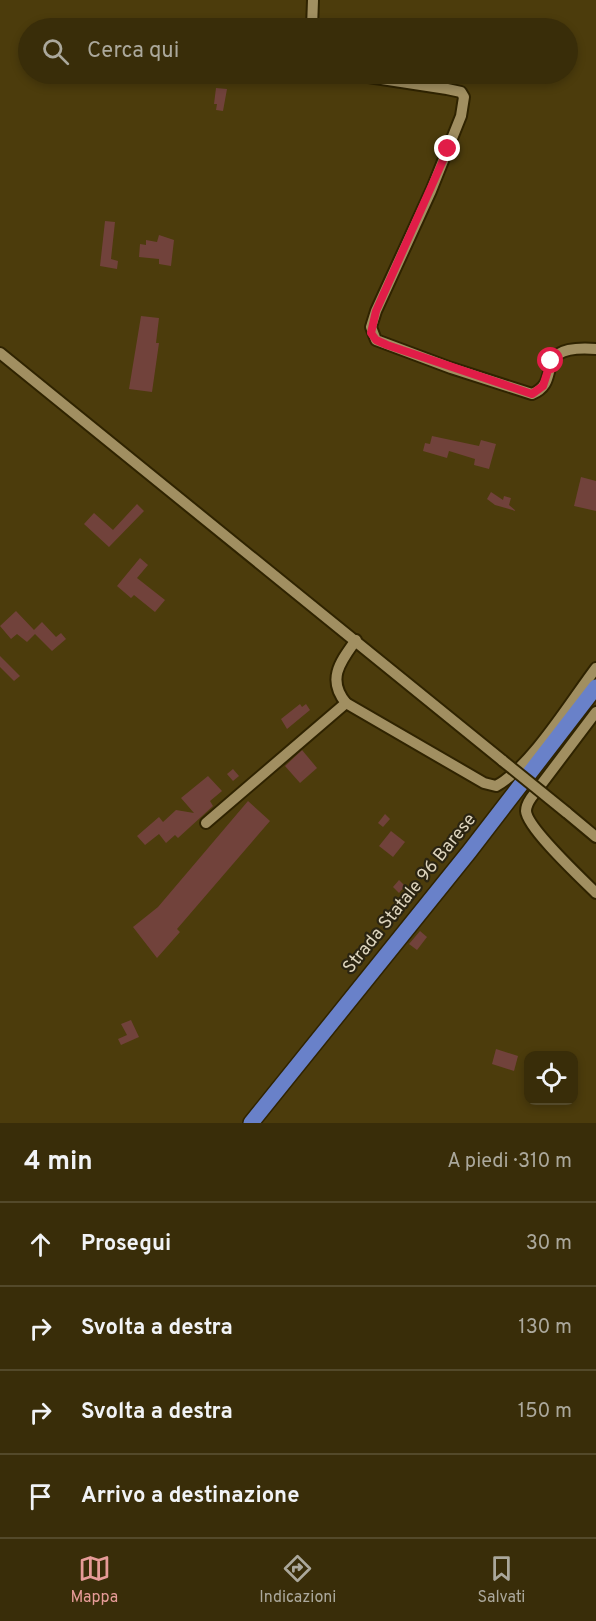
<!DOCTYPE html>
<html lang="it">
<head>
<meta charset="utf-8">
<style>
  :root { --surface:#392d09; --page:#443917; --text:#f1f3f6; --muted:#aba89c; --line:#53492a; --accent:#e69b98 }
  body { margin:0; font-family:Overpass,sans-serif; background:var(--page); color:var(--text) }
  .controls { position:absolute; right:18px; bottom:18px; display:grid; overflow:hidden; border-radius:12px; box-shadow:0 3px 9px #0003 }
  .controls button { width:54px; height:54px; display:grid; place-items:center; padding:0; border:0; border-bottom:2px solid var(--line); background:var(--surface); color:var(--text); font:30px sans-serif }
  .stop { position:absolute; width:18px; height:18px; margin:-14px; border:4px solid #e11d48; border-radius:50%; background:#fff }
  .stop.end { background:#e11d48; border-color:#fff; box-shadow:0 2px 6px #0008 }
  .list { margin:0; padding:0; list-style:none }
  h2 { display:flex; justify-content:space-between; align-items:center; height:78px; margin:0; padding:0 24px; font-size:26px }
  h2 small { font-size:20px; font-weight:400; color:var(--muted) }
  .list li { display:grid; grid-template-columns:39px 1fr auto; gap:18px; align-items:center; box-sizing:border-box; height:84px; padding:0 24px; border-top:2px solid var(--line) }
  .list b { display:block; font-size:22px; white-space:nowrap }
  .list em { font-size:20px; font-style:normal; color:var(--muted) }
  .icon { flex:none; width:33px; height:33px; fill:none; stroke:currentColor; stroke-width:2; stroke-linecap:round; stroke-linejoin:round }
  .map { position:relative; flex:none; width:596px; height:1123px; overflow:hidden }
  .search { position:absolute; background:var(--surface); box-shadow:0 3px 9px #0003; left:18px; right:18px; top:18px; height:66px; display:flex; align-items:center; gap:15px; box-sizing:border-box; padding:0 21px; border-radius:33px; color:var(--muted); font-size:22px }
  .sheet { height:414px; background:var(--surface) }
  nav { display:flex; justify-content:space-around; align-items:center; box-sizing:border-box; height:84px; border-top:2px solid var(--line); background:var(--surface); font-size:16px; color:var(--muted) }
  nav a { display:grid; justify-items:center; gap:3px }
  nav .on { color:var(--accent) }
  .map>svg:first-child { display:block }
  .building { fill:#71423b }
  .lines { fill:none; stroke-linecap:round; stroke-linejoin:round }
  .minor-casing { stroke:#2f2300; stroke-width:14 }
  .highway-casing { stroke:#2f2300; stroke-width:18 }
  .minor { stroke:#a18f61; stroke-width:10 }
  .highway { stroke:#6981c9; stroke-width:15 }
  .minor-bridge-casing { stroke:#2f2300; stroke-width:14; stroke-linecap:butt }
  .minor-bridge { stroke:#a18f61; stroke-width:10 }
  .route { stroke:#e11d48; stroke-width:8 }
  .labels { text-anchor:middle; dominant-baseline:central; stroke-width:4.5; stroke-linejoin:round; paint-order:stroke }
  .street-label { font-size:18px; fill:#ddd4bd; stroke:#2b2411 }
</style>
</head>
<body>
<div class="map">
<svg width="596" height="1123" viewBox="0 0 596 1123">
  <rect width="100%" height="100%" fill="#4c3c0c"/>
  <!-- building -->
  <g class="building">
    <polygon points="491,74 522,74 522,83 490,77"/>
    <polygon points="216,88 227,89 223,111 216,110 217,104 214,104"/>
    <polygon points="105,221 115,222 111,259 118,261 117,269 100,266"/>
    <polygon points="159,235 174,240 171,266 159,264 159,259 139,257 140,244 146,245 146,240 157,242"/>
    <polygon points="141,316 159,318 156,343 159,343 152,392 129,389"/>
    <polygon points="432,436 479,446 481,440 496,444 489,469 474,465 475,459 449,451 447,458 423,451 425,443 430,444"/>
    <polygon points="581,477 596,481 596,511 574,506"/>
    <polygon points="491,492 503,500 504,496 511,498 509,505 516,511 495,505 487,499"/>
    <polygon points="137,504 144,511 109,547 84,524 94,513 113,530"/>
    <polygon points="140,558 148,565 137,578 165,600 155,612 134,595 131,598 117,586"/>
    <polygon points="16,611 34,630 42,622 56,637 61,633 66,639 52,651 35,634 27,642 17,634 11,639 0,626"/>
    <polygon points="0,656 20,676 14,681 0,667"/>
    <polygon points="300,704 302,707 306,704 310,710 287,729 281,719"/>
    <polygon points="302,750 317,768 300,783 285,766"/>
    <polygon points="233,769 239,776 233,781 227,774"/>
    <polygon points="208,776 222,791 210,801 213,806 178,838 175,835 166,843 159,834 145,845 137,836 159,817 163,822 176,810 194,813 181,798"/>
    <polygon points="248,801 270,821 177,929 180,932 157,958 133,927 158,907"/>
    <polygon points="385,814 390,819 383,827 378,823"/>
    <polygon points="391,831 405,842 393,857 379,846"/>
    <polygon points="399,880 405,886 399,893 393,887"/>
    <polygon points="420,931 427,937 417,950 409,944"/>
    <polygon points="131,1020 139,1037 121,1045 118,1039 127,1035 121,1024"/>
    <polygon points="496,1049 518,1056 514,1071 492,1064"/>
  </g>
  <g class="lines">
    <!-- minor casing -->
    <g class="minor-casing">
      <g id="minor">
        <polyline points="312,28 313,0"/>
        <path d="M349,74L447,89L461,92L464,97L461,116L431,191L376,311L371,327L376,340L451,368L532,394C565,381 528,344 596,349"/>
        <polyline points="0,353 503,761"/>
        <path d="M356,640C341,661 326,679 346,703L484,783L496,786C531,767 571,701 596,668"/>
        <path d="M596,712L531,798C529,801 526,807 526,811C527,828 582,879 596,893"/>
        <polyline points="566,812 596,837"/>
        <polyline points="206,823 346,703"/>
      </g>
    </g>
    <!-- highway casing -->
    <g class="highway-casing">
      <polyline id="highway" points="251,1123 469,852 596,687"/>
    </g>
    <!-- minor -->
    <use href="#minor" class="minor"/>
    <!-- highway -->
    <use href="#highway" class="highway"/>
    <!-- minor-bridge casing -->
    <g class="minor-bridge-casing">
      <polyline id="minor-bridge" points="503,761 566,812"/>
    </g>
    <!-- minor-bridge -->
    <use href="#minor-bridge" class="minor-bridge"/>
  </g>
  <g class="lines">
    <!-- route -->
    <polyline class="route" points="448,149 376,311 371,333 376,340 387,345 532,394 543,386 551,361"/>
  </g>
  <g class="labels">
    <!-- street labels -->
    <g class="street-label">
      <text transform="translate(410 894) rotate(-51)">Strada Statale 96 Barese</text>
    </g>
  </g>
</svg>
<div class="controls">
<button><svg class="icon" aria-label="locate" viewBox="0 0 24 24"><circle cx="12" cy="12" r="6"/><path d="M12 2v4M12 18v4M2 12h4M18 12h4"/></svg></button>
</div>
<div class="stop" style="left:551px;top:361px"></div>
<div class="stop end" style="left:448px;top:149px"></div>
<div class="search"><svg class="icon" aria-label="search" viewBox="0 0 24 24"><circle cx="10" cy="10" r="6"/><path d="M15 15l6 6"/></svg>Cerca qui</div>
</div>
<section class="sheet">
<h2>4 min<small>A piedi · 310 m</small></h2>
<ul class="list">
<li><svg class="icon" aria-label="ahead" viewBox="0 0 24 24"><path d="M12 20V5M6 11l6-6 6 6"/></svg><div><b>Prosegui</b></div><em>30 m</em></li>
<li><svg class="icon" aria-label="right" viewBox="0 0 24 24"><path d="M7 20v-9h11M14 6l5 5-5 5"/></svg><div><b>Svolta a destra</b></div><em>130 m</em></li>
<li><svg class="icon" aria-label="right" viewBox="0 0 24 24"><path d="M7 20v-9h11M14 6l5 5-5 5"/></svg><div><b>Svolta a destra</b></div><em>150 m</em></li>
<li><svg class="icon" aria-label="arrive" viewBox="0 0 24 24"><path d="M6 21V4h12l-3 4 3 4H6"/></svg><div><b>Arrivo a destinazione</b></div></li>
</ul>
</section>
<nav>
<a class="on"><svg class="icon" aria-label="map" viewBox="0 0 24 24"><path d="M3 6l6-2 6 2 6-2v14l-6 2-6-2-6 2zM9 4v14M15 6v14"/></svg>Mappa</a>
<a><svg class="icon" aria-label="directions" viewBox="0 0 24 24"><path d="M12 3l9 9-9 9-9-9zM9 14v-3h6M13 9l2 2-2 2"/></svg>Indicazioni</a>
<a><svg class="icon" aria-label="saved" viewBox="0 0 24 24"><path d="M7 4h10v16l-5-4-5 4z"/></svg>Salvati</a>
</nav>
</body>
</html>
